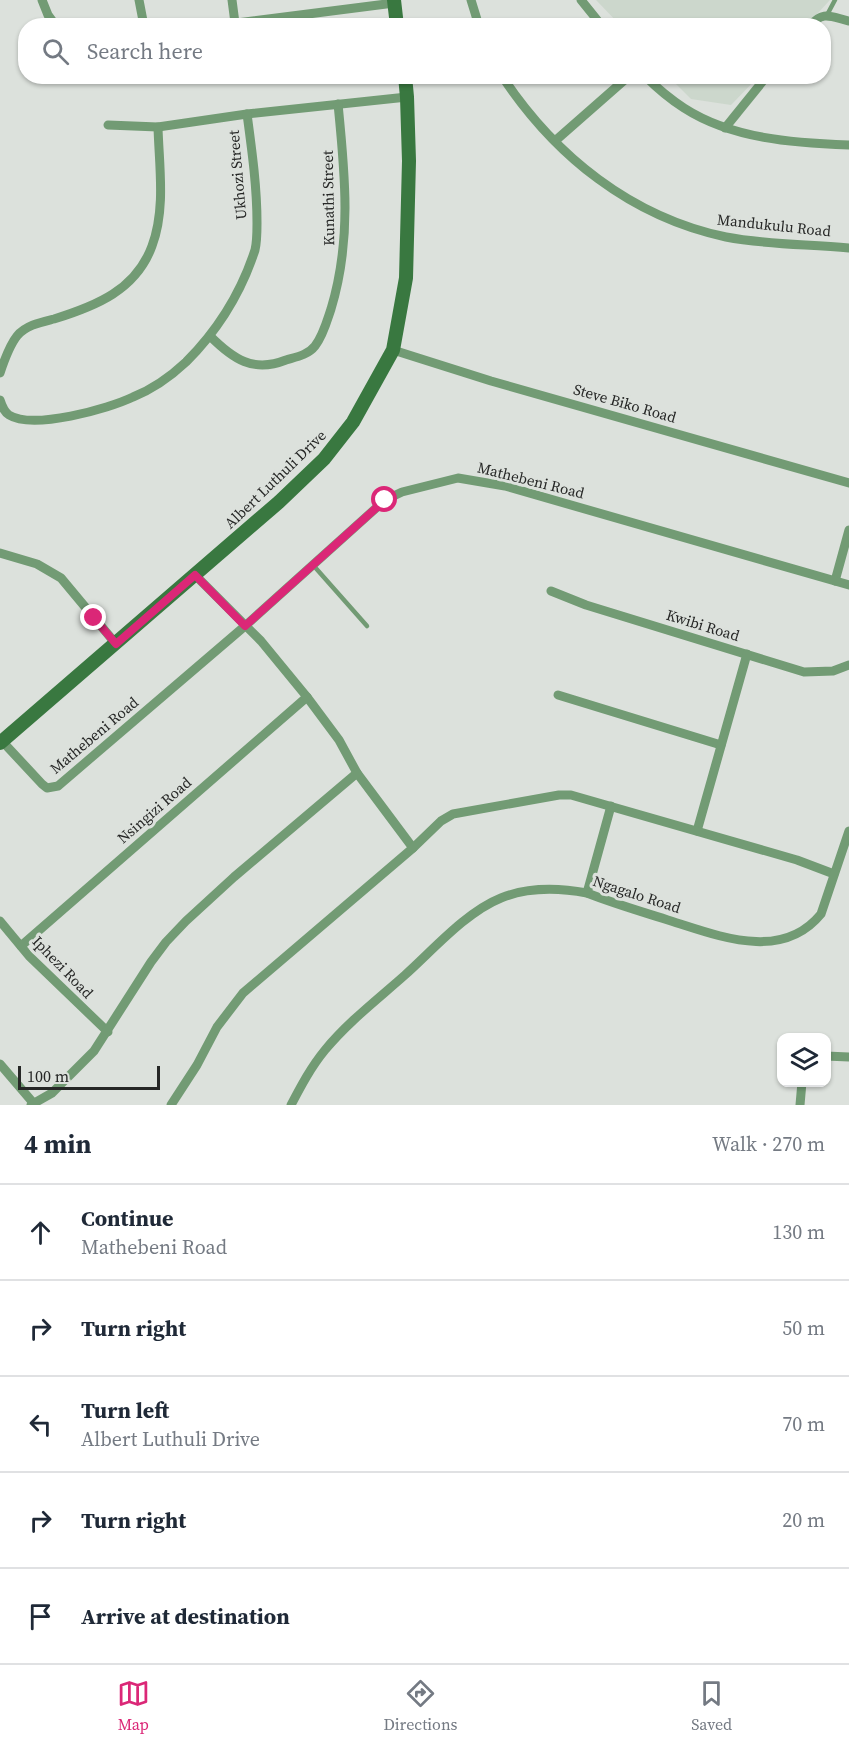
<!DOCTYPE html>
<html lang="en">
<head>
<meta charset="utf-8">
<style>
  :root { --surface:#fff; --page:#f6f6f7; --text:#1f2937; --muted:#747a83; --line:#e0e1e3; --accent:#db2777 }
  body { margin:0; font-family:"Source Serif 4",serif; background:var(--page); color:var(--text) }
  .controls { position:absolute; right:18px; bottom:18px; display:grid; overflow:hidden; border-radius:12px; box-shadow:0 2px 4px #0004 }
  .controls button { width:54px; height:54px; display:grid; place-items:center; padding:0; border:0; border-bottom:2px solid var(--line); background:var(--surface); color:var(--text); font:30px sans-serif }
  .scale { position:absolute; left:18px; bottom:15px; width:142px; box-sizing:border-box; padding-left:6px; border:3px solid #262726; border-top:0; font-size:16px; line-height:21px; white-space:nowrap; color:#262726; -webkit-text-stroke:4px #dce1dc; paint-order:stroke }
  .stop { position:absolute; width:18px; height:18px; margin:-14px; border:4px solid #db2777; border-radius:50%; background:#fff }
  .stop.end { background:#db2777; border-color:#fff; box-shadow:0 2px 6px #0008 }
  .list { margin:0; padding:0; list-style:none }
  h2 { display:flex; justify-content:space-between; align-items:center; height:78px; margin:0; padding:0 24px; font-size:26px }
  h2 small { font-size:20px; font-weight:400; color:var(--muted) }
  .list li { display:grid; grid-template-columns:39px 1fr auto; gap:18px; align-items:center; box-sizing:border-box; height:96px; padding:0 24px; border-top:2px solid var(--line) }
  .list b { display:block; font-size:22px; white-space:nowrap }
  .list p { margin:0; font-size:20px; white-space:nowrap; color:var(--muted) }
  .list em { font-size:20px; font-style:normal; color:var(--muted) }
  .icon { flex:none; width:33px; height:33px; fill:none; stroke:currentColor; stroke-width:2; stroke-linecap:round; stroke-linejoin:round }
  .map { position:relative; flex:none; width:849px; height:1105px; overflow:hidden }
  .search { position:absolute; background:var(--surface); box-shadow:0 2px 4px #0004; left:18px; right:18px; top:18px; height:66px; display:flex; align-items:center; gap:15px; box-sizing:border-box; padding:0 21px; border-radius:24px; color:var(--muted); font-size:22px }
  .sheet { height:558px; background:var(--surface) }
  nav { display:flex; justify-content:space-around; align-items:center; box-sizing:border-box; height:84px; border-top:2px solid var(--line); background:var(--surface); font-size:16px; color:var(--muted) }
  nav a { display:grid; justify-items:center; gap:3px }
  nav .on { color:var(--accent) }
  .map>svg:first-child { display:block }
  .built { fill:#ccd7cc }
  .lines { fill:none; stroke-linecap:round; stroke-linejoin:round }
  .lane { stroke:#729b74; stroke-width:4.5 }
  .street { stroke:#729b74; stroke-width:9 }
  .secondary { stroke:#397840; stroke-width:14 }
  .route { stroke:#db2777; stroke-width:8 }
  .labels { text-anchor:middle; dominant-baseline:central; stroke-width:6; stroke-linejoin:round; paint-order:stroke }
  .street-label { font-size:15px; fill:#262726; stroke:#dce1dc }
</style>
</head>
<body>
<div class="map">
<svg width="849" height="1105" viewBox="0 0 849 1105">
  <rect width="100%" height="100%" fill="#dce1dc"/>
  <!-- built -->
  <g class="built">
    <polygon points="596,0 830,0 806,26 620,25"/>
    <polygon points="669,77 758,77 731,105 691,99"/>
  </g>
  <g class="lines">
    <!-- lane -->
    <g class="lane">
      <polyline points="827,15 835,0"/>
      <polyline points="313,565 367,626"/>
    </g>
    <!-- street -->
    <g class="street">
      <polyline points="42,0 48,15 56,26"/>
      <polyline points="139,0 144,26"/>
      <polyline points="232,0 235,23"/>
      <polyline points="471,0 479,26"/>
      <polyline points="581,0 602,26"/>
      <polyline points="214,26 394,3"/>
      <path d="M810,26C823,10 831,17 849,21"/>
      <path d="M502,76C555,156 631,217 726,237C767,245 808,244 849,248"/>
      <path d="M645,76C657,88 670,99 684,108C732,139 794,143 849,145"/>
      <polyline points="108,125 158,127 247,114 407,97"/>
      <polyline points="725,128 767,76"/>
      <polyline points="555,141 629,76"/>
      <path d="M210,336C233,359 253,373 286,360C296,357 308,355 315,346C323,336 327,321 331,309C352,240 345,174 338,104"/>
      <polyline points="393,350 491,381 849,483"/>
      <path d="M0,373C4,361 9,346 17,336C26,325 42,322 54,319C96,306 136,290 152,246C166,209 159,165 158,127"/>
      <path d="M0,400C2,406 4,412 9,415C33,430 108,409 133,397C153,389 170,377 186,362C218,330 241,293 255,250C257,242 257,232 257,223C257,187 252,151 247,114"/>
      <polyline points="0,553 37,564 61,578 116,644"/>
      <polyline points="195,575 261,641 307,697 339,740 357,773 413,848"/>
      <polyline points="835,581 849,530"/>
      <polyline points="551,591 586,605 804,672 833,671 849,665"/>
      <polyline points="558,695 721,745"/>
      <polyline points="2,741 42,784 47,788 58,786 245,626 385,500 402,492 458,478 505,486 849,585"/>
      <polyline points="697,831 747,654"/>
      <polyline points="587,893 611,806"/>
      <polyline points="0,921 29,956 108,1032"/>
      <polyline points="21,946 307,697"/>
      <polyline points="826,1056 849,1057"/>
      <polyline points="0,1064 35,1105"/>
      <polyline points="31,1105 52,1093 94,1051 151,962 166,942 186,921 234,877 357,773"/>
      <polyline points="171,1105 197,1065 217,1027 243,993 413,848 441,821 453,814 559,795 571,795 797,860 834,874"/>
      <path d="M291,1105C301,1086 311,1067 325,1050C348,1022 378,999 405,975C433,950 466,912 501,898C528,887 560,888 587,893C615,904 643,912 671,921C719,936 782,962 821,914L849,831"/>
      <polyline points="800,1105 802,1082"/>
    </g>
    <!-- secondary -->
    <g class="secondary">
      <polyline points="394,0 397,26"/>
      <polyline points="0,743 279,502 324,459 353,422 393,350 406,278 409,161 407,97 405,76"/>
    </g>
  </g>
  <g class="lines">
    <!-- route -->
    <polyline class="route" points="94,618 116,644 195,575 245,626 385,500"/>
  </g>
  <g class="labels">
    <!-- street labels -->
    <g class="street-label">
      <text transform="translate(237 175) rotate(-95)">Ukhozi Street</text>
      <text transform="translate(328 198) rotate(-91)">Kunathi Street</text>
      <text transform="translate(774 225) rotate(6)">Mandukulu Road</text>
      <text transform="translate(625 403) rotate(16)">Steve Biko Road</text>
      <text transform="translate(275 479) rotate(-44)">Albert Luthuli Drive</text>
      <text transform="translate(531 480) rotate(14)">Mathebeni Road</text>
      <text transform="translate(703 625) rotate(17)">Kwibi Road</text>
      <text transform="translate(94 735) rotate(-40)">Mathebeni Road</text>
      <text transform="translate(154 810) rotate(-41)">Nsingizi Road</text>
      <text transform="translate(637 894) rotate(18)">Ngagalo Road</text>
      <text transform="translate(63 967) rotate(46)">Iphezi Road</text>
    </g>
  </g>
</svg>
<div class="controls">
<button><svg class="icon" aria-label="layers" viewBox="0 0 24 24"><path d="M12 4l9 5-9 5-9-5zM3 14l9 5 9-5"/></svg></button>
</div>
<div class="scale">100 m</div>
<div class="stop" style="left:385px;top:500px"></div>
<div class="stop end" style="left:94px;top:618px"></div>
<div class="search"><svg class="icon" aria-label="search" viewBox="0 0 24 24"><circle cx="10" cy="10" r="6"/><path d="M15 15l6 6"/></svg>Search here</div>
</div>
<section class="sheet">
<h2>4 min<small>Walk · 270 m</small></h2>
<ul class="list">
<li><svg class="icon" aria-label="ahead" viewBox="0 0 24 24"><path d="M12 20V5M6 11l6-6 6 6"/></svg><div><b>Continue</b><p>Mathebeni Road</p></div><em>130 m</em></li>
<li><svg class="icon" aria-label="right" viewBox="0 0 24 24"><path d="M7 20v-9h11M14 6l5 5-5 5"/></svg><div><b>Turn right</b></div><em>50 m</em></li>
<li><svg class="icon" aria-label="left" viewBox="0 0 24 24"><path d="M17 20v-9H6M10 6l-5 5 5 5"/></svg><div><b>Turn left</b><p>Albert Luthuli Drive</p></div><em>70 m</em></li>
<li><svg class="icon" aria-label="right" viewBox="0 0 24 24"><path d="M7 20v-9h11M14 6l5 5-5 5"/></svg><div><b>Turn right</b></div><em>20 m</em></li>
<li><svg class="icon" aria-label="arrive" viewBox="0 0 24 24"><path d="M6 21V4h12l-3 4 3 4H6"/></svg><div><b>Arrive at destination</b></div></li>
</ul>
</section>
<nav>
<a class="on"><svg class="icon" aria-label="map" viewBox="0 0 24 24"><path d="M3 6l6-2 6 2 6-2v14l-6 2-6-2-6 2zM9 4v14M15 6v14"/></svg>Map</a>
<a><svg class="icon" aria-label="directions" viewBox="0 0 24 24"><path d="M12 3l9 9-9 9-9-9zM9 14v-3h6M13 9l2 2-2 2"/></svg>Directions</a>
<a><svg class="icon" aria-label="saved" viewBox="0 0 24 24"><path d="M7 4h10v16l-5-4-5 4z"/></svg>Saved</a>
</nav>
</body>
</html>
